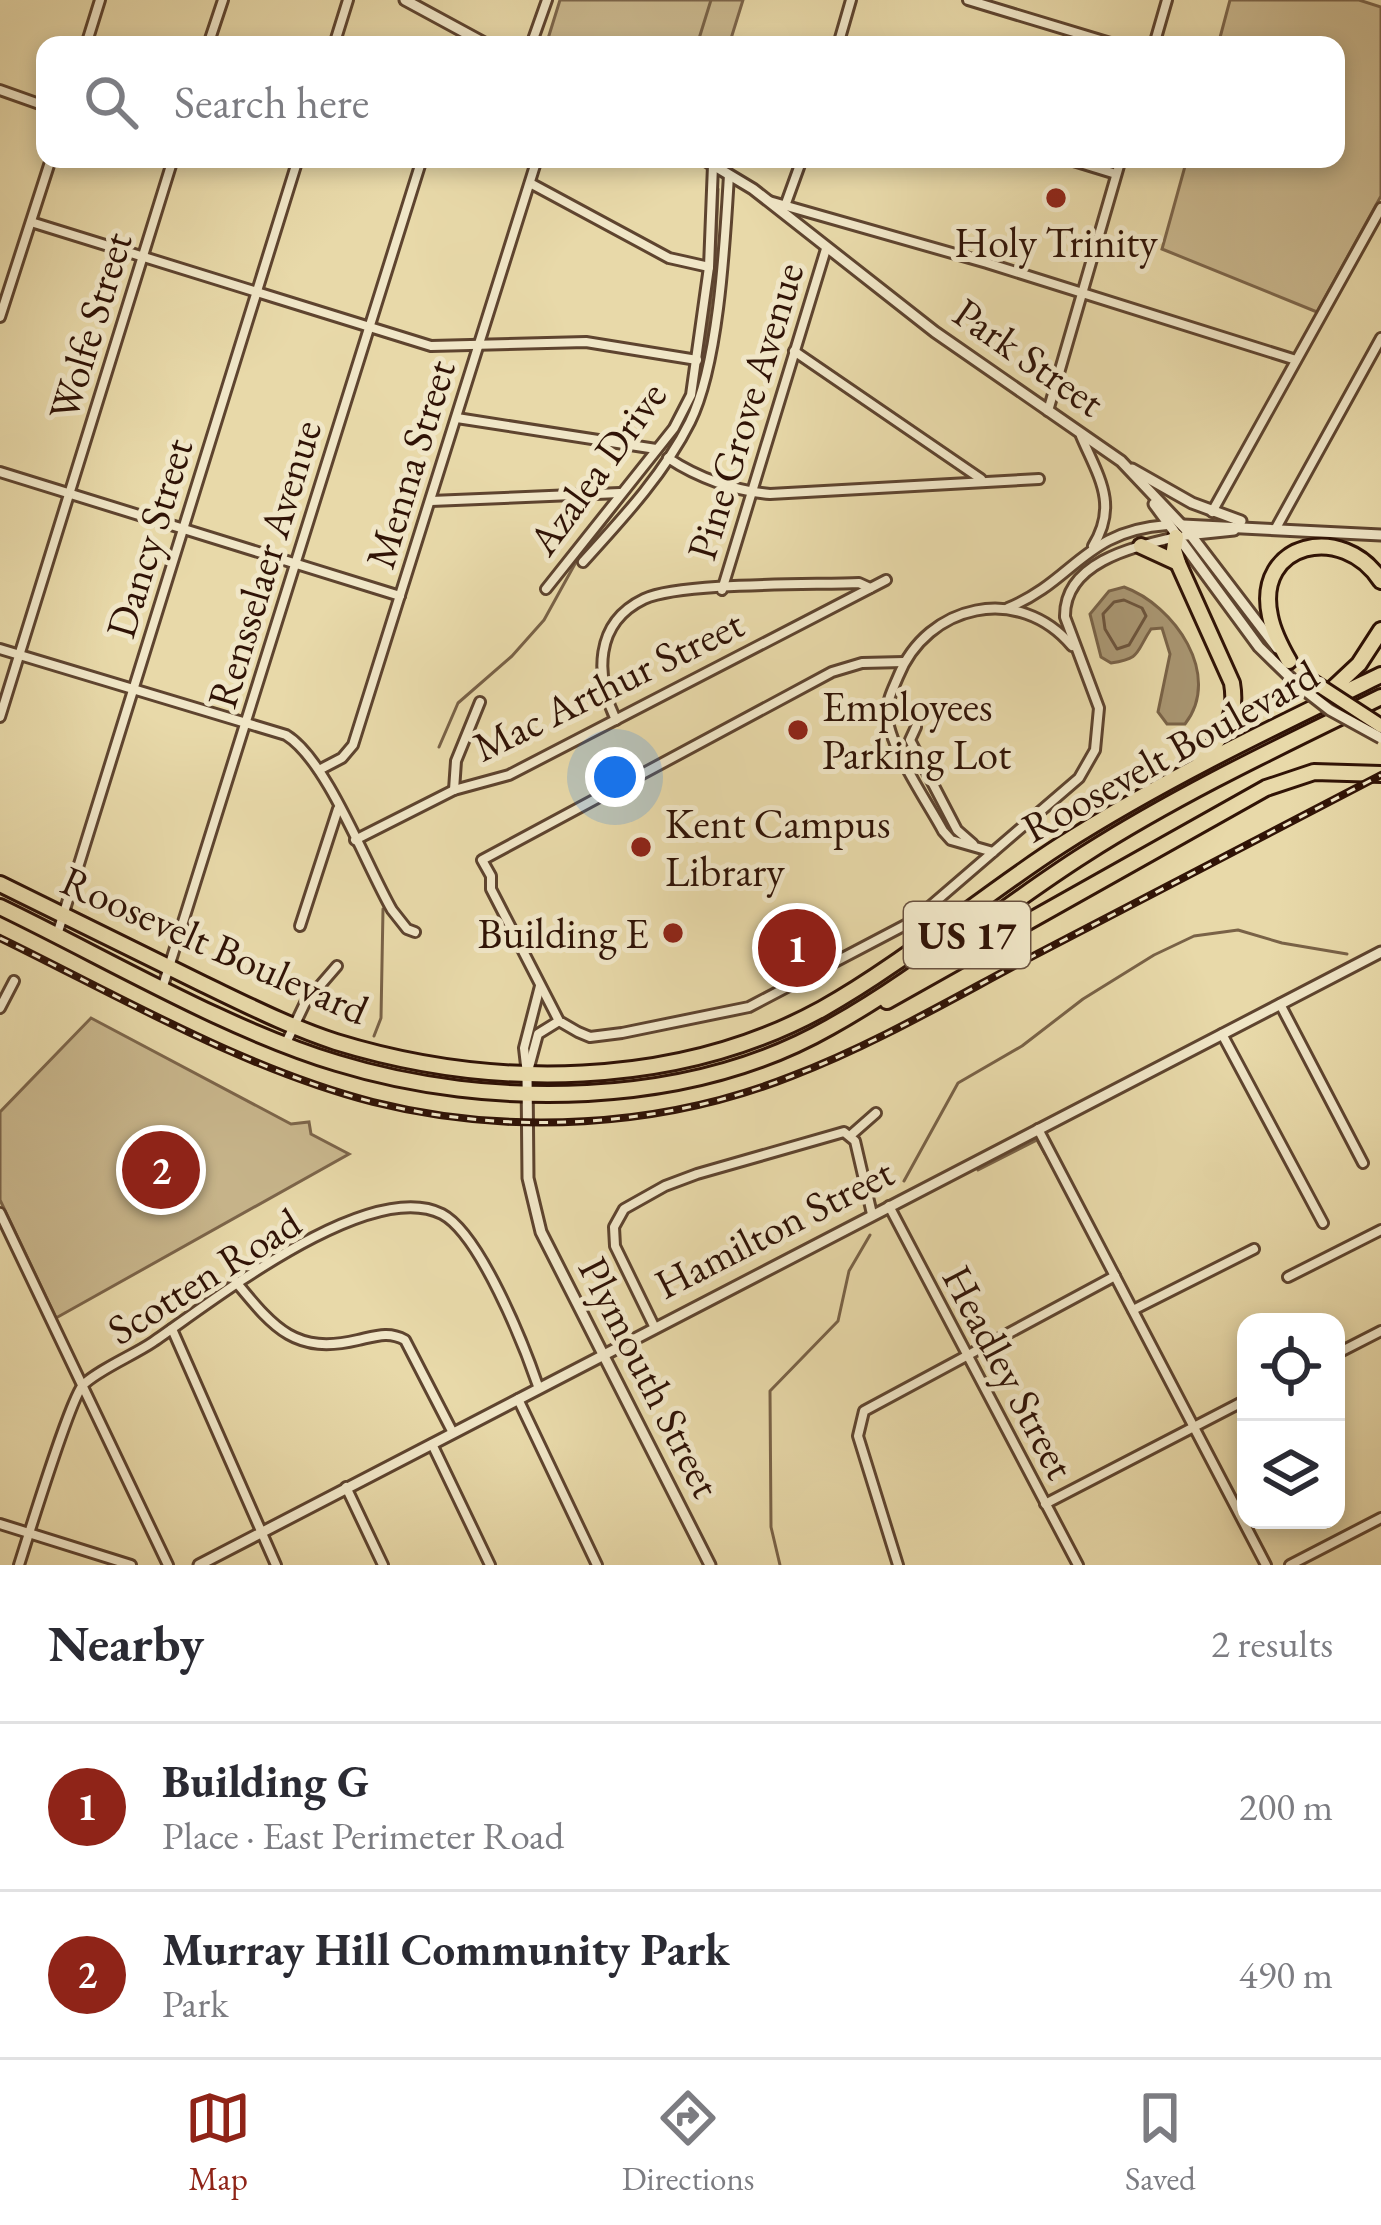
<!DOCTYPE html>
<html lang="en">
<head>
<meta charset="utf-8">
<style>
  :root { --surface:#fff; --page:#f2f2f3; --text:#2b2b33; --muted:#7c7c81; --line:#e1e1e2; --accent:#8f2418 }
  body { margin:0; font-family:"EB Garamond",serif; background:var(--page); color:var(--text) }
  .controls { position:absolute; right:36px; bottom:36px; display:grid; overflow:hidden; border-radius:24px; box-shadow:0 6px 18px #0003 }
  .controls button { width:108px; height:108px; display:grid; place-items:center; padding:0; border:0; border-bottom:3px solid var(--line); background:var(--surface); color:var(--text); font:60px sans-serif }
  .you { position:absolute; left:615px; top:777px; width:42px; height:42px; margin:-30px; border:9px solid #fff; border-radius:50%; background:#1a73e8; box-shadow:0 0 0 18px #1a73e833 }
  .badge { display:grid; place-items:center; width:78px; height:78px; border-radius:50%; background:var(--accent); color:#fff; font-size:39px; font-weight:700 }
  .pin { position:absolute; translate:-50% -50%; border:6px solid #fff; box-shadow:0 3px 12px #0006 }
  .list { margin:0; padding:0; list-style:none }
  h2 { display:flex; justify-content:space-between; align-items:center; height:156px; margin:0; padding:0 48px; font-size:51px }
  h2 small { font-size:39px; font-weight:400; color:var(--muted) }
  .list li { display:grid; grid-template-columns:78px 1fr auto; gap:36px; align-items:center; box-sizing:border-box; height:168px; padding:0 48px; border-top:3px solid var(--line) }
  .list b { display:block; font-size:45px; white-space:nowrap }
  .list p { margin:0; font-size:39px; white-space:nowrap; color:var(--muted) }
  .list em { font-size:39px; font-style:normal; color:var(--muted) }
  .icon { flex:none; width:66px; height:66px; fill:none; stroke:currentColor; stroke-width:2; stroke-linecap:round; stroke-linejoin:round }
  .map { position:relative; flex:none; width:1381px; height:1565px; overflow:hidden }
  .search { position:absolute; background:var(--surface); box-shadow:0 6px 18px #0003; left:36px; right:36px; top:36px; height:132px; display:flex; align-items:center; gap:30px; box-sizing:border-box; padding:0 42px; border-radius:24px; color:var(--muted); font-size:45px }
  .sheet { height:492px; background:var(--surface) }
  nav { display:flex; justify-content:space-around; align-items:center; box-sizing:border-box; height:168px; border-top:3px solid var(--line); background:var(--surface); font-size:33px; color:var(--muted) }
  nav a { display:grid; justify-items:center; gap:6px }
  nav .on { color:var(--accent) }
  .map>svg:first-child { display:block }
  .green { fill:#c9b78d; stroke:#7c654a; stroke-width:3 }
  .water { fill:#a99672; stroke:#796247; stroke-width:3 }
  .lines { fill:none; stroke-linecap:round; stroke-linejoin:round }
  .shore { stroke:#6c543c; stroke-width:3 }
  .stream { stroke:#796247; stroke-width:3 }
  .minor-casing { stroke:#5e442f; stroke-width:14 }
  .tertiary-casing { stroke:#5e442f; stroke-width:15 }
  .trunk-casing { stroke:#301306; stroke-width:20 }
  .minor { stroke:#f0e6c7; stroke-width:8 }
  .tertiary { stroke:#f0e6c7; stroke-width:9 }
  .trunk { stroke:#e8d9a9; stroke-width:14 }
  .rail-casing { stroke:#301306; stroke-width:8 }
  .rail { stroke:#f0e6c7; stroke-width:3; stroke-dasharray:9; stroke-linecap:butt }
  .tertiary-bridge-casing { stroke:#5e442f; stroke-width:15; stroke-linecap:butt }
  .primary-bridge-casing { stroke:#301306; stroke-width:18; stroke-linecap:butt }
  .tertiary-bridge { stroke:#f0e6c7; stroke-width:9 }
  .primary-bridge { stroke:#e8d9a9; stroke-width:12 }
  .poi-dot { fill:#8f2418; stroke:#f0e6c7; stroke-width:4.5 }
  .labels { text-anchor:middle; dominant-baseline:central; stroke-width:10; stroke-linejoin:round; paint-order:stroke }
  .shield { fill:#f0e6c7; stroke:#6a5240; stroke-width:3 }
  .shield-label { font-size:39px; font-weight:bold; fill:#301306 }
  .poi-label { font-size:42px; fill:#301306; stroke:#f0e6c7; text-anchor:start }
  .street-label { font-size:42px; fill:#301306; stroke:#f0e6c7 }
</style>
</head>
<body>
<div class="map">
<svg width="1381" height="1565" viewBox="0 0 1381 1565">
  <rect width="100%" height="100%" fill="#e8d9a9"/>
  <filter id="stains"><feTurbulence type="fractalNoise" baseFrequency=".00167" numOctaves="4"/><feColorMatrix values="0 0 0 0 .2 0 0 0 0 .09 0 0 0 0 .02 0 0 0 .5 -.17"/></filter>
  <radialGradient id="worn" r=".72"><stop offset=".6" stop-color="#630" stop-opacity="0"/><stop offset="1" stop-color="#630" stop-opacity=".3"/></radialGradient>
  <!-- green -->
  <g class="green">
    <polygon points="560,0 743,0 729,45 546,45"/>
    <polygon points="1230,0 1359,0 1381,7 1381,196 1317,312 1162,249 1187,159 1336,159 1336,45 1218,45"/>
    <polygon points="91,1018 291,1124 309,1122 311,1134 349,1154 56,1318 0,1200 0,1112"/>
  </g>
  <!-- water -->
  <path class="water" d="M1124,587C1174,605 1223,675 1185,724H1167L1158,712L1170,654L1162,628L1151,629C1135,653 1142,658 1111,663L1101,657L1090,614L1109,591Z"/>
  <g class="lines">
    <!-- shore -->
    <polygon class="shore" points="1124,600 1142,608 1146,616 1129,645 1117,649 1105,629 1103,614 1114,602"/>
    <!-- stream -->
    <g class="stream">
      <polyline points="697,45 711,0"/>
      <polyline points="439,747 458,703 512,656 544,620 576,562 689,414 701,377 715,268 718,189"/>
      <polyline points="374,1036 381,1018 383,909"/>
      <polyline points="978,1170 1037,1140 1045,1154"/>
      <polyline points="904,1181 958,1083 1022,1046 1083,999 1154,955 1194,936 1238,930 1282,943 1347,954"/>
      <polyline points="780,1565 771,1527 770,1391 838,1321 849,1271 870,1235"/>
    </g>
    <!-- minor casing -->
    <g class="minor-casing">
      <g id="minor">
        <polyline points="968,0 1117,45"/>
        <polyline points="86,45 100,0"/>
        <polyline points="208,45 223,0"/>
        <polyline points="334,45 348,0"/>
        <polyline points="531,45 547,0"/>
        <polyline points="838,45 851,0"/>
        <polyline points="1154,45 1167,0"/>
        <polyline points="0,90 45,106"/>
        <polyline points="1067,159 1116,174"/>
        <polyline points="530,183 669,258 709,267"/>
        <polyline points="769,201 987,263 1296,360"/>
        <polyline points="785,206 802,159"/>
        <polyline points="31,222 431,346 586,342 697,360"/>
        <polyline points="0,317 51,159"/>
        <polyline points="794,351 981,479"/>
        <polyline points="1048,411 1121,159"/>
        <polyline points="457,418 656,449"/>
        <path d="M1081,436C1098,476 1119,504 1093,546"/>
        <path d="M668,458C698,478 735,491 770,494L1039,479"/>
        <polyline points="0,472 400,596"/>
        <polyline points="431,501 620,493"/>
        <polyline points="1212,512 1381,208"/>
        <polyline points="1276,528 1381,338"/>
        <path d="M583,562C622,519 664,474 690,422C719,364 725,241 729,175"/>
        <polyline points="546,589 674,428 691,395 709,267 713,165"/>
        <polyline points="722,590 826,249"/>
        <path d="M1008,608C1075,580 1084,531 1167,525"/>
        <path d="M0,649L286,735C327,760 366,865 392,910L407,929L415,932"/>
        <path d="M904,662L862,663L832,672L482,860L491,876V889L559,1021L578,1032L590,1037L622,1033L749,1007L913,921L1079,778L1095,750L1099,708L1065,617C1064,562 1133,547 1176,537"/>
        <polyline points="0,717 173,159"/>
        <path d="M616,720C595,676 594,623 644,599C681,582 812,585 859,583L870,588"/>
        <polyline points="916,727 910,740 957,830 973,844"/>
        <polyline points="319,770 342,758 353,745 537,159"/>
        <polyline points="454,790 456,761 480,702"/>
        <polyline points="355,840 454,790 509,775 886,580"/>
        <path d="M993,852L951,840L943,831C927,801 888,746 887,713C887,700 893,689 898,677C927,604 1019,583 1072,646"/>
        <polyline points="300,926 338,809"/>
        <polyline points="57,935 298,159"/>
        <polyline points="163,986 422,159"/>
        <polyline points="1280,1004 1363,1163"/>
        <polyline points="0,1008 14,981"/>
        <polyline points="1222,1034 1323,1223"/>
        <polyline points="286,1043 305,1003 337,966"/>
        <polyline points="528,1071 538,1034 559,1021"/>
        <polyline points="527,1074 524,1048 540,986"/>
        <polyline points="1038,1129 1266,1565"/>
        <polyline points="851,1135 876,1113"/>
        <polyline points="889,1206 1078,1565"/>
        <polyline points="0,1213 168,1565"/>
        <polyline points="1288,1277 1381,1230"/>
        <path d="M236,1282C274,1328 295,1355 358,1340C376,1336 389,1331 405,1340L452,1431"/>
        <polyline points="1133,1310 1254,1249"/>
        <polyline points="654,1326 615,1246 614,1227 624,1209 665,1186 697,1174 844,1132 855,1141 872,1214"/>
        <polyline points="172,1329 276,1565"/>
        <polyline points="1336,1354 1381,1331"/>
        <polyline points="518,1399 597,1565"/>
        <polyline points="432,1444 490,1565"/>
        <polyline points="346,1487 383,1565"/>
        <polyline points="1045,1504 1246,1400"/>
        <polyline points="0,1524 131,1565"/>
        <path d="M19,1565C28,1537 70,1399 83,1385C98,1370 134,1355 153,1342C213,1301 369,1177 442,1214C480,1234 524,1345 538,1386"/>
        <polyline points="898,1565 858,1436 864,1411 1115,1276"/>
        <polyline points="1290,1565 1381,1518"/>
      </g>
    </g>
    <!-- tertiary casing -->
    <g class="tertiary-casing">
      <g id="tertiary">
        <polyline points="405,0 488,45"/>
        <polyline points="703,159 753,189 935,332 1121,461 1190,534 1277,648"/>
        <polyline points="1132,469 1192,503 1241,521"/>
        <polyline points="1154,504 1259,647 1298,685"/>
        <polyline points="1183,525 1381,535"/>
        <polyline points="1186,535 1234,530"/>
        <polyline points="527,1074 528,1178 541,1232 710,1565"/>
        <polyline points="199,1565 1381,952"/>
      </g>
    </g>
    <!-- trunk casing -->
    <g class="trunk-casing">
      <g id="trunk">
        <path d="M1176,537L1174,550L1178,563L1232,683C1238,718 1224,736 1200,759"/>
        <polyline points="1141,546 1178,563"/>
        <path d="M1289,661C1281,647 1273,632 1270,616C1254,542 1343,522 1381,581"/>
        <polyline points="1327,694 1359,664 1381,630"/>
        <path d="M0,884C68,917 135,951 203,984C247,1005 290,1027 336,1042C492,1090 676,1089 822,1009C906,962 980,897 1061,845C1163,780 1272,728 1381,675"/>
        <path d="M0,907C106,958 225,1029 337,1063C490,1110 688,1108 830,1027C920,977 998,909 1085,854C1179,794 1281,746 1381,697"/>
        <polyline points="887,1001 1266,788 1314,772 1381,774"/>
      </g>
    </g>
    <!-- minor -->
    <use href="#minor" class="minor"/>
    <!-- tertiary -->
    <use href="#tertiary" class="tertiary"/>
    <!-- trunk -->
    <use href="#trunk" class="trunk"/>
    <!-- rail casing -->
    <g class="rail-casing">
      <path id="rail" d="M0,938C121,997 242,1068 373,1102C509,1136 661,1128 792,1076C876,1044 955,997 1035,955C1151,895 1266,835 1381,775"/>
    </g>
    <!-- rail -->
    <use href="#rail" class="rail"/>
    <!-- tertiary-bridge casing -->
    <g class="tertiary-bridge-casing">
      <polyline id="tertiary-bridge" points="1298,685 1330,710 1381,738"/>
    </g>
    <!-- primary-bridge casing -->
    <g class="primary-bridge-casing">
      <polyline id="primary-bridge" points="1309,679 1381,726"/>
    </g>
    <!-- tertiary-bridge -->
    <use href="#tertiary-bridge" class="tertiary-bridge"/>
    <!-- primary-bridge -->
    <use href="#primary-bridge" class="primary-bridge"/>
  </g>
  <!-- markers -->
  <g class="poi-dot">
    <circle cx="1056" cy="198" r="12"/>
    <circle cx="798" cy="730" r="12"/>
    <circle cx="641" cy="847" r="12"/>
    <circle cx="673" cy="933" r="12"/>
  </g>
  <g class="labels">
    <!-- shield labels -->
    <rect class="shield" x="904" y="902" width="126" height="66" rx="9"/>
    <g class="shield-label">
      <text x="967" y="935">US 17</text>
    </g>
    <!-- poi labels -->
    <g class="poi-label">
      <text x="1056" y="242" text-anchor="middle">Holy Trinity</text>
      <text x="822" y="706">Employees<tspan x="822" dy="48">Parking Lot</tspan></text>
      <text x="665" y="823">Kent Campus<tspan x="665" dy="48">Library</tspan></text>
      <text x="649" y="933" text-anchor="end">Building E</text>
    </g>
    <!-- street labels -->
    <g class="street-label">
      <text transform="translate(90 326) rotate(-73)">Wolfe Street</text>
      <text transform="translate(1029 357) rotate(35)">Park Street</text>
      <text transform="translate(745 411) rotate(-73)">Pine Grove Avenue</text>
      <text transform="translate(410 464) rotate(-73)">Menna Street</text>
      <text transform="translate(597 468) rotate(-54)">Azalea Drive</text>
      <text transform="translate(149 538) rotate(-73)">Dancy Street</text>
      <text transform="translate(264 564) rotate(-73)">Rensselaer Avenue</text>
      <text transform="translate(608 685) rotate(-26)">Mac Arthur Street</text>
      <text transform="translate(1170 751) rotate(-29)">Roosevelt Boulevard</text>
      <text transform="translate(215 945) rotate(24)">Roosevelt Boulevard</text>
      <text transform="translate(774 1228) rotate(-27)">Hamilton Street</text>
      <text transform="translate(204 1276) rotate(-32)">Scotten Road</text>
      <text transform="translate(1009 1372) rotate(62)">Headley Street</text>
      <text transform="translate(650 1377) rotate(63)">Plymouth Street</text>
    </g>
  </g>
  <rect width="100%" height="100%" filter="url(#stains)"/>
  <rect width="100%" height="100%" fill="url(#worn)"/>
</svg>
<div class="controls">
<button><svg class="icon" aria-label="locate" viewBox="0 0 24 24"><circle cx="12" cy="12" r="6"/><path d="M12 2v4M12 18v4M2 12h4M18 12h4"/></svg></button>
<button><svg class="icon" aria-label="layers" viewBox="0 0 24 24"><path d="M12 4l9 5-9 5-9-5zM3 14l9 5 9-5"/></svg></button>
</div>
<div class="you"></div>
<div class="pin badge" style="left:797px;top:948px">1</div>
<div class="pin badge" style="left:161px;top:1170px">2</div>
<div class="search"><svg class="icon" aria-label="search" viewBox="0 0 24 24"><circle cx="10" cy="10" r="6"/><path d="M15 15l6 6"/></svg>Search here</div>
</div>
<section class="sheet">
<h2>Nearby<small>2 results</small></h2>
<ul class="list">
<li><span class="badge">1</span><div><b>Building G</b><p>Place · East Perimeter Road</p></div><em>200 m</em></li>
<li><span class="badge">2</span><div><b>Murray Hill Community Park</b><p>Park</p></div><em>490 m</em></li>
</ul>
</section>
<nav>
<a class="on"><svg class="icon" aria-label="map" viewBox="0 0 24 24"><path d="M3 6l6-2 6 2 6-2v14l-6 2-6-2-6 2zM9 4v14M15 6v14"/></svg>Map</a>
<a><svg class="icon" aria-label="directions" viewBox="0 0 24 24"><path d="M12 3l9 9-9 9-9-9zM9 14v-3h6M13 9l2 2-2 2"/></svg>Directions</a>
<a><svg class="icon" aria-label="saved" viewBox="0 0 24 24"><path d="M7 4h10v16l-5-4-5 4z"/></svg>Saved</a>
</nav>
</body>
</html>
